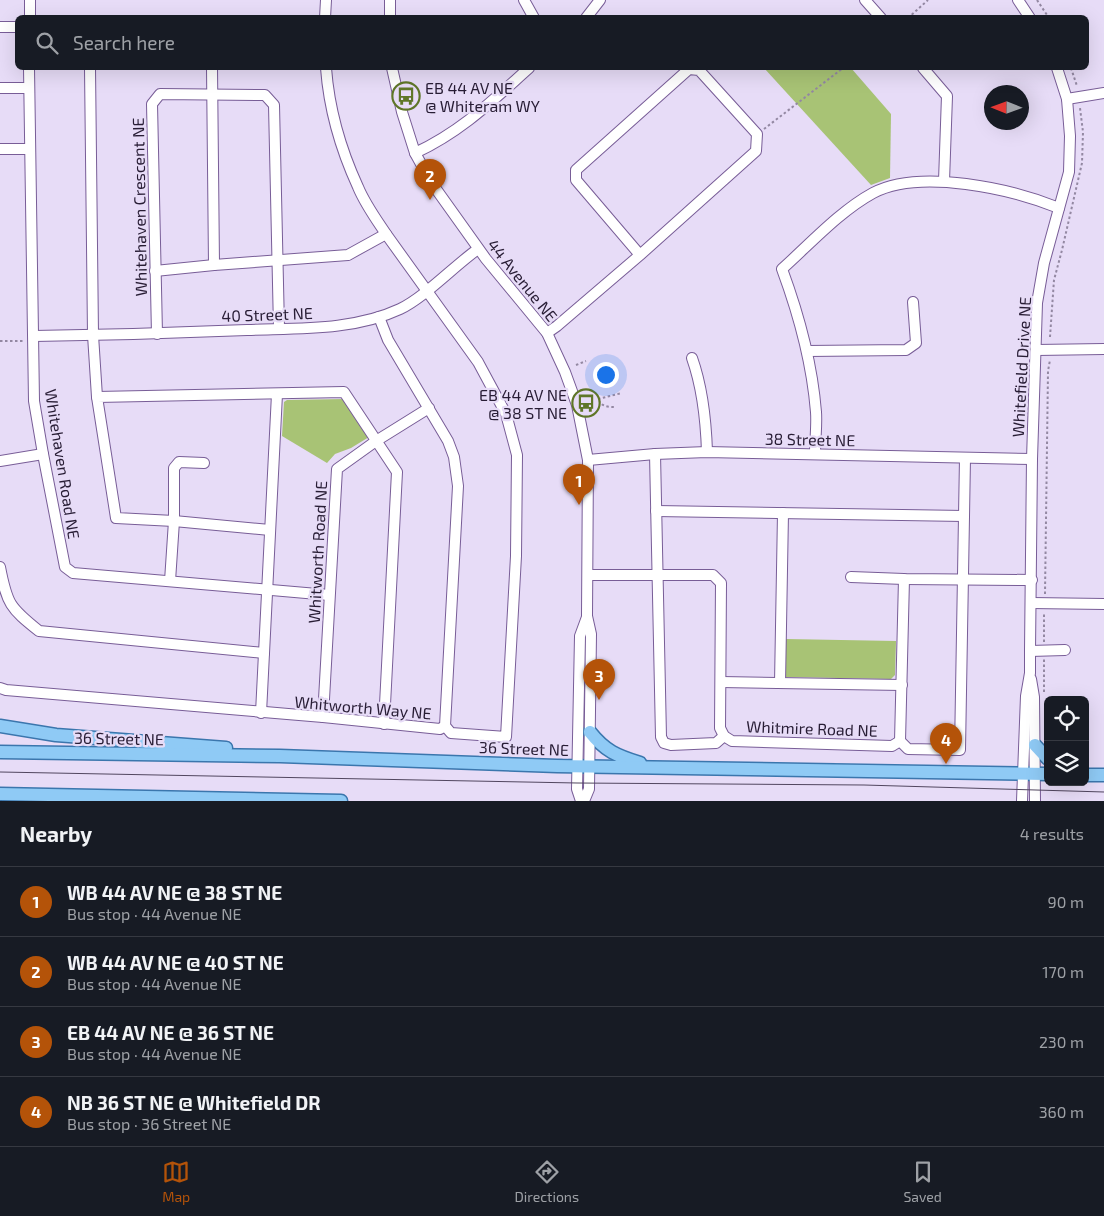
<!DOCTYPE html>
<html lang="en">
<head>
<meta charset="utf-8">
<style>
  :root { --surface:#171b24; --page:#242831; --text:#f1f3f6; --muted:#9ea1a6; --line:#363941; --accent:#b45309 }
  body { margin:0; font-family:"Exo 2",sans-serif; background:var(--page); color:var(--text) }
  .controls { position:absolute; right:15px; bottom:15px; display:grid; overflow:hidden; border-radius:8px; box-shadow:0 5px 20px #0002 }
  .controls button { width:45px; height:45px; display:grid; place-items:center; padding:0; border:0; border-bottom:1px solid var(--line); background:var(--surface); color:var(--text); font:25px sans-serif }
  .compass { position:absolute; left:984px; top:85px; width:45px; height:45px; border-radius:50%; background:var(--surface); box-shadow:0 5px 20px #0002; rotate:271deg }
  .you { position:absolute; left:605px; top:374px; width:18px; height:18px; margin:-12px; border:4px solid #fff; border-radius:50%; background:#1a73e8; box-shadow:0 0 0 8px #1a73e833 }
  .badge { display:grid; place-items:center; width:32px; height:32px; border-radius:50%; background:var(--accent); color:#fff; font-size:16px; font-weight:700 }
  .pin { position:absolute; translate:-50% -41px; filter:drop-shadow(0 1px 2px #0008) }
  .pin::after { content:''; position:absolute; top:26px; width:18px; height:15px; background:inherit; clip-path:polygon(0 0,100% 0,50% 100%) }
  .list { margin:0; padding:0; list-style:none }
  h2 { display:flex; justify-content:space-between; align-items:center; height:65px; margin:0; padding:0 20px; font-size:21px }
  h2 small { font-size:16px; font-weight:400; color:var(--muted) }
  .list li { display:grid; grid-template-columns:32px 1fr auto; gap:15px; align-items:center; box-sizing:border-box; height:70px; padding:0 20px; border-top:1px solid var(--line) }
  .list b { display:block; font-size:19px; white-space:nowrap }
  .list p { margin:0; font-size:16px; white-space:nowrap; color:var(--muted) }
  .list em { font-size:16px; font-style:normal; color:var(--muted) }
  .icon { flex:none; width:28px; height:28px; fill:none; stroke:currentColor; stroke-width:2; stroke-linecap:round; stroke-linejoin:round }
  .map { position:relative; flex:none; width:1104px; height:801px; overflow:hidden }
  .search { position:absolute; background:var(--surface); box-shadow:0 5px 20px #0002; left:15px; right:15px; top:15px; height:55px; display:flex; align-items:center; gap:12px; box-sizing:border-box; padding:0 18px; border-radius:8px; color:var(--muted); font-size:19px }
  .sheet { height:345px; background:var(--surface) }
  nav { display:flex; justify-content:space-around; align-items:center; box-sizing:border-box; height:70px; border-top:1px solid var(--line); background:var(--surface); font-size:14px; color:var(--muted) }
  nav a { display:grid; justify-items:center; gap:2px }
  nav .on { color:var(--accent) }
  .map>svg:first-child { display:block }
  .green { fill:#a8c375 }
  .lines { fill:none; stroke-linecap:round; stroke-linejoin:round }
  .minor-casing { stroke:#785d97; stroke-width:12 }
  .major-casing { stroke:#3b76ad; stroke-width:15 }
  .path { stroke:#9388a2; stroke-width:2; stroke-dasharray:2.5 2.5; stroke-linecap:butt }
  .minor { stroke:#fff; stroke-width:10 }
  .major { stroke:#8fcaf5; stroke-width:12 }
  .tram { stroke:#51465f; stroke-width:1 }
  .labels { text-anchor:middle; dominant-baseline:central; stroke-width:4.5; stroke-linejoin:round; paint-order:stroke }
  .poi-label { font-size:16px; fill:#281d35; stroke:#e7dcf7; text-anchor:start }
  .street-label { font-size:16px; fill:#281d35; stroke:#e7dcf7 }
</style>
</head>
<body>
<div class="map">
<svg width="1104" height="801" viewBox="0 0 1104 801">
  <rect width="100%" height="100%" fill="#e7dcf7"/>
  <!-- green -->
  <g class="green">
    <polygon points="764,68 851,68 891,114 890,178 871,185"/>
    <polygon points="344,399 369,437 351,448 335,454 327,463 282,436 284,402 287,400"/>
    <polygon points="786,639 896,641 895,675 891,679 786,677"/>
  </g>
  <g class="lines">
    <!-- minor casing -->
    <g class="minor-casing">
      <g id="minor">
        <polyline points="524,0 534,18"/>
        <polyline points="865,0 881,18"/>
        <polyline points="1018,0 1030,18"/>
        <polyline points="30,18 30,0"/>
        <polyline points="325,18 326,0"/>
        <polyline points="390,18 390,0"/>
        <polyline points="586,18 600,0"/>
        <polyline points="0,27 18,27"/>
        <polyline points="29,68 34,401 43,454 65,567 73,573 329,595"/>
        <polyline points="90,68 93,335 97,397"/>
        <polyline points="212,68 214,265"/>
        <polyline points="392,68 402,112 415,153 431,182 486,259 547,333 565,372 577,405 588,460 587,616 591,634 589,789 584,801"/>
        <polyline points="923,68 947,96 944,181"/>
        <polyline points="0,88 29,88"/>
        <polyline points="1067,99 1104,93"/>
        <polyline points="0,149 30,149"/>
        <path d="M415,153C462,131 492,101 529,68"/>
        <polyline points="386,234 478,362 506,414 517,455 516,556 506,737 451,733 445,726"/>
        <path d="M155,271L214,265L348,255L386,234C376,219 365,204 358,187C341,150 329,108 326,68"/>
        <polyline points="547,333 557,326 640,255 756,151 757,134 699,70 689,69 576,170 576,180 640,255"/>
        <polyline points="157,334 152,104 160,94 265,95 274,105 279,328"/>
        <path d="M34,336C105,335 176,333 247,330C297,328 353,331 400,309C425,297 454,266 478,249"/>
        <polyline points="1036,350 1104,349"/>
        <polyline points="807,351 906,350 916,343 913,302"/>
        <path d="M692,358C703,389 706,420 707,452"/>
        <polyline points="655,454 661,737 664,743 671,745 716,743 724,736"/>
        <path d="M815,454C815,440 817,425 816,412C812,362 799,315 782,269C810,244 840,211 873,193C920,168 1012,189 1059,208"/>
        <polyline points="588,460 655,454 707,452 1032,459"/>
        <polyline points="0,461 43,454"/>
        <polyline points="656,511 964,516"/>
        <polyline points="270,530 174,521 116,518 97,397 344,392 397,472 384,724"/>
        <path d="M0,567C7,604 10,608 39,631L264,653"/>
        <polyline points="588,575 713,575 721,583 720,728 724,736 732,741 892,746 900,741 904,579"/>
        <polyline points="851,577 904,579 1032,580"/>
        <polyline points="170,581 174,521 174,468 179,462 204,463"/>
        <polyline points="1031,603 1104,604"/>
        <polyline points="1030,651 1065,650"/>
        <polyline points="1031,679 1034,697 1035,801"/>
        <polyline points="721,682 902,685"/>
        <polyline points="780,683 783,513"/>
        <polyline points="0,688 6,690 323,717 440,729 445,726 458,486 454,457 448,441 388,340 379,317"/>
        <polyline points="261,713 277,394"/>
        <polyline points="323,717 337,469 376,441 429,408"/>
        <polyline points="900,741 908,749 960,750 965,458"/>
        <polyline points="581,801 577,789 580,636 587,617"/>
        <polyline points="1022,801 1026,696 1030,673 1030,651 1032,459 1037,303 1044,263 1069,172 1070,136 1067,99 1057,68"/>
      </g>
    </g>
    <!-- major casing -->
    <g class="major-casing">
      <g id="major">
        <polyline points="0,726 56,735 226,748"/>
        <path d="M590,732C605,751 617,756 640,763"/>
        <polyline points="1035,745 1048,759"/>
        <polyline points="0,752 280,756 557,766 1048,774"/>
        <polyline points="1085,775 1104,775"/>
        <polyline points="0,794 341,801"/>
      </g>
    </g>
    <!-- path -->
    <g class="path">
      <polyline points="1037,0 1049,18"/>
      <polyline points="908,18 928,0"/>
      <polyline points="1071,68 1077,86"/>
      <polyline points="764,129 843,68"/>
      <polyline points="1050,337 1054,280 1062,250 1082,163 1083,132 1080,108"/>
      <polyline points="0,341 23,341"/>
      <polyline points="576,365 586,361"/>
      <polyline points="598,399 622,393"/>
      <path d="M590,402L598,399C601,407 609,407 616,407"/>
      <polyline points="1045,594 1048,371 1050,360"/>
      <polyline points="1044,642 1044,612"/>
      <polyline points="1044,692 1044,659"/>
    </g>
    <!-- minor -->
    <use href="#minor" class="minor"/>
    <!-- major -->
    <use href="#major" class="major"/>
    <!-- tram -->
    <polyline class="tram" points="0,772 577,783 864,785 1104,792"/>
  </g>
  <!-- icons -->
  <defs>
    <g id="bus-ring" transform="scale(1.4375)"><circle r="9.5" fill="#e7dcf7" stroke="#5f7628" stroke-width="1.5"/><path d="M-5-6H5V4H4V6H2V4H-2V6H-4V4H-5ZM-3.5-4V0h7V-4ZM-3.5 1.2v1.5H-2V1.2ZM2 1.2v1.5H3.5V1.2Z" fill="#5f7628"/></g>
  </defs>
  <g fill-rule="evenodd">
    <use href="#bus-ring" x="406" y="96"/>
    <use href="#bus-ring" x="586" y="403"/>
  </g>
  <g class="labels">
    <!-- poi labels -->
    <g class="poi-label">
      <text x="425" y="87">EB 44 AV NE<tspan x="425" dy="18">@ Whiteram WY</tspan></text>
      <text x="567" y="394" text-anchor="end">EB 44 AV NE<tspan x="567" dy="18">@ 38 ST NE</tspan></text>
    </g>
    <!-- street labels -->
    <g class="street-label">
      <text transform="translate(139 207) rotate(-91)">Whitehaven Crescent NE</text>
      <text transform="translate(523 280) rotate(51)">44 Avenue NE</text>
      <text transform="translate(267 314) rotate(-2)">40 Street NE</text>
      <text transform="translate(1021 367) rotate(-87)">Whitefield Drive NE</text>
      <text transform="translate(810 439) rotate(1)">38 Street NE</text>
      <text transform="translate(63 464) rotate(81)">Whitehaven Road NE</text>
      <text transform="translate(317 552) rotate(-87)">Whitworth Road NE</text>
      <text transform="translate(363 707) rotate(5)">Whitworth Way NE</text>
      <text transform="translate(812 728) rotate(2)">Whitmire Road NE</text>
      <text transform="translate(119 738) rotate(1)">36 Street NE</text>
      <text transform="translate(524 748) rotate(2)">36 Street NE</text>
    </g>
  </g>
</svg>
<div class="controls">
<button><svg class="icon" aria-label="locate" viewBox="0 0 24 24"><circle cx="12" cy="12" r="6"/><path d="M12 2v4M12 18v4M2 12h4M18 12h4"/></svg></button>
<button><svg class="icon" aria-label="layers" viewBox="0 0 24 24"><path d="M12 4l9 5-9 5-9-5zM3 14l9 5 9-5"/></svg></button>
</div>
<svg class="compass" viewBox="-18 -18 36 36"><path d="M0-13l5 13h-10z" fill="#e53935"/><path d="M0 13l5-13h-10z" fill="#9ea1a6"/></svg>
<div class="you"></div>
<div class="pin badge" style="left:579px;top:505px">1</div>
<div class="pin badge" style="left:430px;top:200px">2</div>
<div class="pin badge" style="left:599px;top:700px">3</div>
<div class="pin badge" style="left:946px;top:764px">4</div>
<div class="search"><svg class="icon" aria-label="search" viewBox="0 0 24 24"><circle cx="10" cy="10" r="6"/><path d="M15 15l6 6"/></svg>Search here</div>
</div>
<section class="sheet">
<h2>Nearby<small>4 results</small></h2>
<ul class="list">
<li><span class="badge">1</span><div><b>WB 44 AV NE @ 38 ST NE</b><p>Bus stop · 44 Avenue NE</p></div><em>90 m</em></li>
<li><span class="badge">2</span><div><b>WB 44 AV NE @ 40 ST NE</b><p>Bus stop · 44 Avenue NE</p></div><em>170 m</em></li>
<li><span class="badge">3</span><div><b>EB 44 AV NE @ 36 ST NE</b><p>Bus stop · 44 Avenue NE</p></div><em>230 m</em></li>
<li><span class="badge">4</span><div><b>NB 36 ST NE @ Whitefield DR</b><p>Bus stop · 36 Street NE</p></div><em>360 m</em></li>
</ul>
</section>
<nav>
<a class="on"><svg class="icon" aria-label="map" viewBox="0 0 24 24"><path d="M3 6l6-2 6 2 6-2v14l-6 2-6-2-6 2zM9 4v14M15 6v14"/></svg>Map</a>
<a><svg class="icon" aria-label="directions" viewBox="0 0 24 24"><path d="M12 3l9 9-9 9-9-9zM9 14v-3h6M13 9l2 2-2 2"/></svg>Directions</a>
<a><svg class="icon" aria-label="saved" viewBox="0 0 24 24"><path d="M7 4h10v16l-5-4-5 4z"/></svg>Saved</a>
</nav>
</body>
</html>
